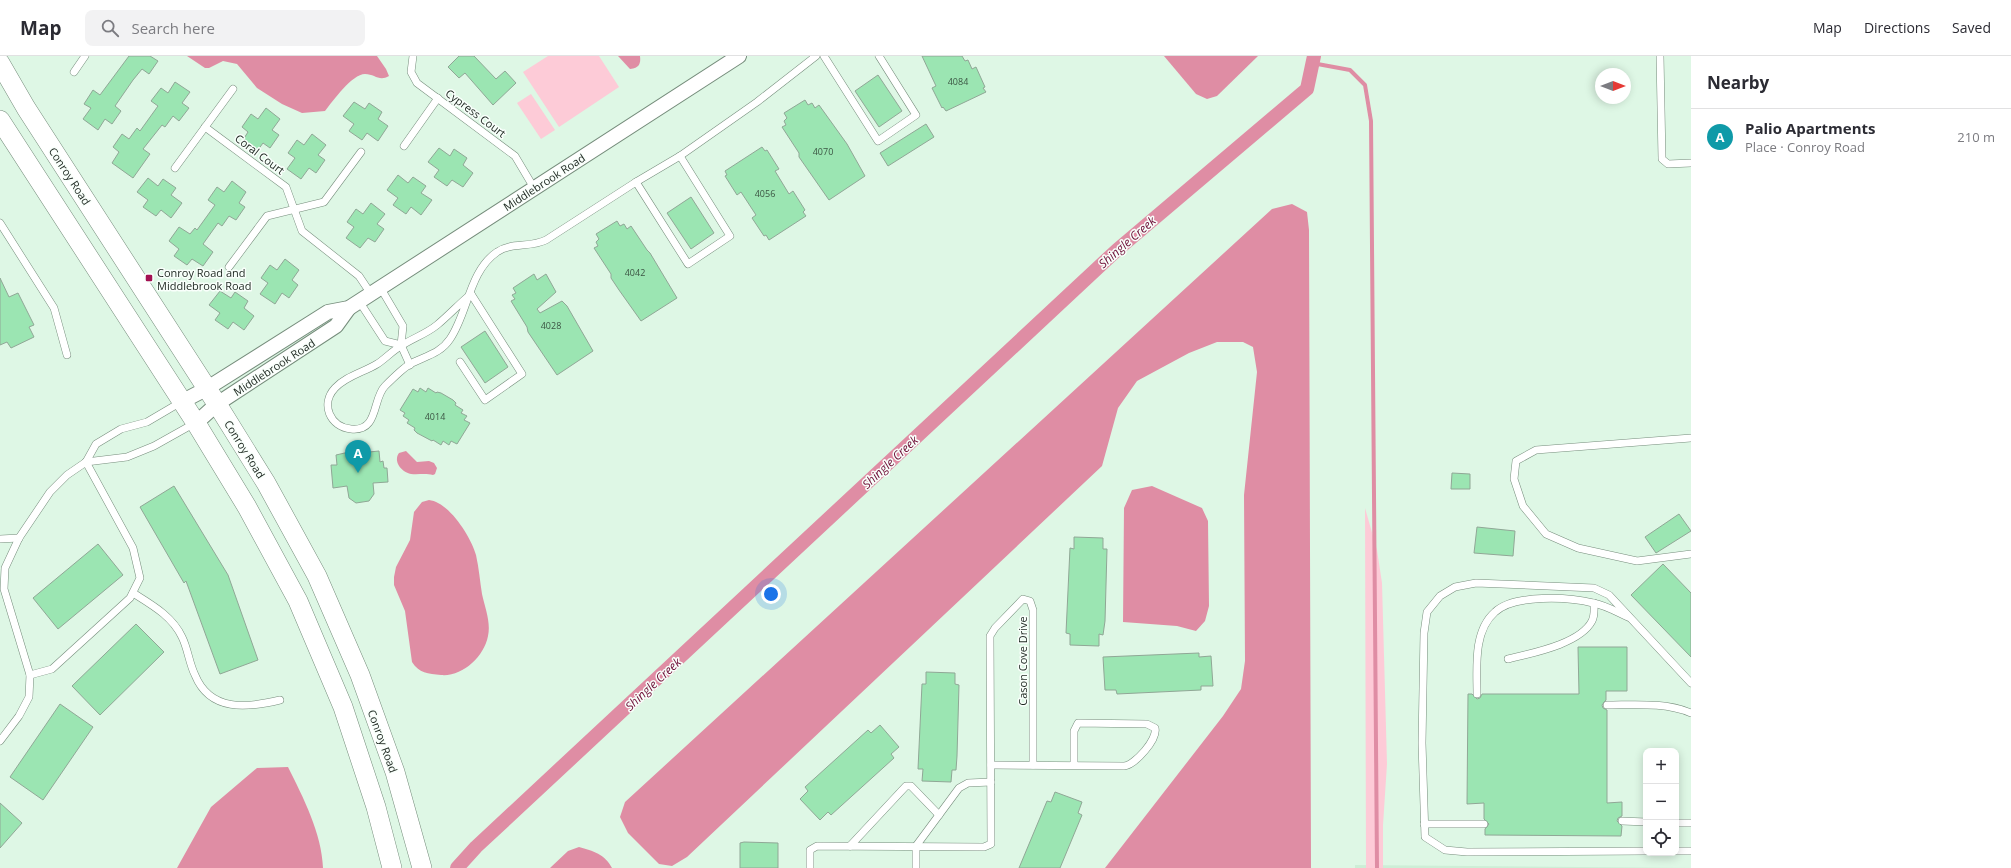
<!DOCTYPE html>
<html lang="en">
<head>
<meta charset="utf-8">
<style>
  :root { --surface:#fff; --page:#f2f2f3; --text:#2b2b33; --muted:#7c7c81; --line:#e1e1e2; --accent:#a31052 }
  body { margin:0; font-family:"Open Sans",sans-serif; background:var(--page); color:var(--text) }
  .controls { position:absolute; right:12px; bottom:12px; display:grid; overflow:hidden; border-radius:8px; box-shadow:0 2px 10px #0003 }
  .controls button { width:36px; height:36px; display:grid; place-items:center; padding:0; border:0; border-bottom:1px solid var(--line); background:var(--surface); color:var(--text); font:20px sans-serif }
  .compass { position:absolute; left:1595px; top:12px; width:36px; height:36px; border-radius:50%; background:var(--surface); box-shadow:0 2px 10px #0003; rotate:90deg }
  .you { position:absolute; left:771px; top:538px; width:14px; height:14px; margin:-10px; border:3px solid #fff; border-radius:50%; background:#1a73e8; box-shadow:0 0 0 6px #1a73e833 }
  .badge { display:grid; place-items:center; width:26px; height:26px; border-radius:50%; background:var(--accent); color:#fff; font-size:13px; font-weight:700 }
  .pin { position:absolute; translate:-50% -33px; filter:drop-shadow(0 1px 2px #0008) }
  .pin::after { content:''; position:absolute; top:21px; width:14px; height:12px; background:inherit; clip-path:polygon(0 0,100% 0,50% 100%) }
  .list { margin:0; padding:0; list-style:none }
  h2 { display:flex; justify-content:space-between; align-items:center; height:52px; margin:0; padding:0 16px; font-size:17px }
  h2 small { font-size:13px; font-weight:400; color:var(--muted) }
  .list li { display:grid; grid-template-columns:26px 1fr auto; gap:12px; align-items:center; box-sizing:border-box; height:56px; padding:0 16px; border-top:1px solid var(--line) }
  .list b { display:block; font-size:15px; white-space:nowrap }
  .list p { margin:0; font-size:13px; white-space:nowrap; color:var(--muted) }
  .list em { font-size:13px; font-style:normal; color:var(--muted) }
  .icon { flex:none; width:22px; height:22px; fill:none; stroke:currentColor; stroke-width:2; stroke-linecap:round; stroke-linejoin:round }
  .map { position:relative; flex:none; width:1691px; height:812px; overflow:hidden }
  header { display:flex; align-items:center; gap:24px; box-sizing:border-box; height:56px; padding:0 20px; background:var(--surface); border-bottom:1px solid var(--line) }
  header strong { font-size:19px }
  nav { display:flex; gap:22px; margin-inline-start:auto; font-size:14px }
  .search { width:280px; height:36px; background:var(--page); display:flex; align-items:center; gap:10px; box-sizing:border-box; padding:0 14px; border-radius:8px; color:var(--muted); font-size:15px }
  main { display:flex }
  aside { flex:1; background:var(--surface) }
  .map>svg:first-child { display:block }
  .built { fill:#cdeed6 }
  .green { fill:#fdcbd7 }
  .water { fill:#df8da4 }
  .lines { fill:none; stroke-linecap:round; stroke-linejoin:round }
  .stream { stroke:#df8da4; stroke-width:4 }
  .canal { stroke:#df8da4; stroke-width:14 }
  .building { fill:#9be5b2; stroke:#90a796 }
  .service-casing { stroke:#768d7c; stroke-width:8 }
  .minor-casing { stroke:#768d7c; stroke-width:16 }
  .secondary-casing { stroke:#768d7c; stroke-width:20 }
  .service { stroke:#fff; stroke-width:7 }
  .minor { stroke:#fff; stroke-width:14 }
  .secondary { stroke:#fff; stroke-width:19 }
  .poi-dot { fill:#a31052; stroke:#f9fffb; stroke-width:1.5 }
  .labels { text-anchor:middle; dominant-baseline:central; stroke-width:3; stroke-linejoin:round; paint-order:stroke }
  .number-label { font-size:9px; fill:#3c5644 }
  .street-label { font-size:11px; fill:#1d2720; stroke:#f9fffb }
  .poi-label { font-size:11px; fill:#1d2720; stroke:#f9fffb; text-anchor:start }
  .water-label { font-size:12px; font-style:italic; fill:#6e0d36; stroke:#f9fffb }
</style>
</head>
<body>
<header>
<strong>Map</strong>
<div class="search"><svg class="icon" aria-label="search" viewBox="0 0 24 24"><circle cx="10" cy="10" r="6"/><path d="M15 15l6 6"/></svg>Search here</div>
<nav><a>Map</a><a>Directions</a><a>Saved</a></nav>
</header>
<main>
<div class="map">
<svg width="1691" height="812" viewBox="0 0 1691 812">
  <rect width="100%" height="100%" fill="#def7e5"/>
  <!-- built -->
  <polygon class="built" points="1355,809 1691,812 1355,812"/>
  <!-- green -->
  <g class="green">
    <polygon points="548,0 599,0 619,31 559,71 523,16"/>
    <polygon points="531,38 555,74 541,83 517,47"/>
    <polygon points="1365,452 1377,494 1382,527 1387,708 1383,769 1383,812 1366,812"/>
  </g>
  <!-- water -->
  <g class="water">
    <path d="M187,0H377L386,13L389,20C379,26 375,18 365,18C352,18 333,45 325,55L302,57L282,48L257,32L237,8L223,5L209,12H205Z"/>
    <path d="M618,0H640C641,8 639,12 630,13Z"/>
    <polygon points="1164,0 1258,0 1217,40 1207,43 1196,38"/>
    <polygon points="1292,148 1307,156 1309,174 1311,812 1105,812 1223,660 1241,633 1245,605 1244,439 1257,316 1253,291 1243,286 1217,286 1189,297 1137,325 1118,352 1102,410 687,801 672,810 659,808 628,777 620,761 625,746 1272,153"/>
    <path d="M406,395L417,406L429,405L434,407L437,412L435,418L433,419C425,417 418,419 411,418C401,416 393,405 399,397Z"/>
    <polygon points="1152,430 1202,452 1208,465 1209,550 1205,565 1196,575 1177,570 1123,566 1124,452 1132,434"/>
    <path d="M429,444C449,446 471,481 476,499C479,512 480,526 482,538C485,552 491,566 488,580C484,601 462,621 441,619C428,618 419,617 412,606L405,555L394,529V521L396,511L410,484L414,456L422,446Z"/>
    <path d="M288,711C303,741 322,778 323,812H177L211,751L257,712Z"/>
    <path d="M579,791C593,795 605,798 612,812H550L568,795Z"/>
  </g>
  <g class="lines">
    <!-- stream -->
    <polyline class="stream" points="1312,7 1350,14 1365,29 1371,65 1377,812"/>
    <!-- canal -->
    <polyline class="canal" points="457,812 476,791 1117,194 1307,33 1314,0"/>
  </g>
  <!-- building -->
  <g class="building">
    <polygon points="129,0 150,0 158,5 149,18 142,13 133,24 115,50 121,55 112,68 105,63 98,74 83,63 91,52 84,48 93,34 100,39"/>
    <polygon points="459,0 474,0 496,23 505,15 516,27 493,49 465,17 459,22 448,11"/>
    <polygon points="922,0 962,0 965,5 968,4 972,13 976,11 985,31 983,32 986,36 946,55 943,51 942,52 932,32 936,30"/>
    <polygon points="878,19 902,55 879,71 855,35"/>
    <polygon points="175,26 190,36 182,47 189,52 179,65 173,60 165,71 162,69 143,93 150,98 133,122 112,107 119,96 113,91 122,78 129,83 137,72 140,75 158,50 151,45 161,32 168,37"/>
    <polygon points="805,44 808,49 812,47 815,52 819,49 847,88 865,120 829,144 799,101 799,97 782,71 786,69 784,65 787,62 784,57"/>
    <polygon points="354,46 365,53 369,47 382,56 378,63 388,70 378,85 367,77 362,84 349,75 354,68 343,60"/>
    <polygon points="266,52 280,63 272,74 279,79 270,92 263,87 255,98 241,87 248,76 242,71 251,58 258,63"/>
    <polygon points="926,68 934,81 888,110 880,97"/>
    <polygon points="312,78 326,89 318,99 325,104 316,117 309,112 301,123 287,113 295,102 288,97 297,84 304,89"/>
    <polygon points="762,91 765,95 767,94 779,113 775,115 789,138 793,135 805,154 803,156 806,160 769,184 766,179 764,180 752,162 756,159 741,136 737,139 725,120 727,119 725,115"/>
    <polygon points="439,92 450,100 454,93 467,102 463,109 473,117 463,131 452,124 447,130 434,121 439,114 428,106"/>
    <polygon points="398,119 408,127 413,121 426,130 421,137 432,144 421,159 411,151 406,158 393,149 398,142 387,134"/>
    <polygon points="148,122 158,130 163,123 176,132 171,139 182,147 171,162 161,154 156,160 143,151 148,144 137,136"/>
    <polygon points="232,125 246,136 239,147 245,151 236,164 229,160 222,170 218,167 203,188 213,196 203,210 192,203 187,209 174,200 179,193 169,185 179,171 190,178 195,172 197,174 215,149 208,144 217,131 224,136"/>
    <polygon points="691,141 714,177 691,193 667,157"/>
    <polygon points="371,147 385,158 377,168 384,173 375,186 368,182 360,192 346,182 354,171 347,166 356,153 363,158"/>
    <polygon points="617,165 620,170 624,168 627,173 631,170 647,194 650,197 677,242 641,265 619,234 611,222 611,218 594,192 598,190 596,186 599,183 596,178"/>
    <polygon points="285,203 299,214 292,224 298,229 289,242 282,237 275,248 260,238 268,227 261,222 270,209 277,214"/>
    <polygon points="534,218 537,224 546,218 556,236 537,253 540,257 562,245 567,250 593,295 557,319 528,276 527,271 511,245 515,243 512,239 516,237 513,232"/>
    <polygon points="0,222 9,241 18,237 34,269 29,271 34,281 11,292 7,286 0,289"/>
    <polygon points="220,235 231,242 235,236 248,245 244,252 254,260 244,274 233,266 228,273 215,264 220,257 209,249"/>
    <polygon points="485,275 508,311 485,327 461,291"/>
    <polygon points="420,332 426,336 428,332 436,337 437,336 441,337 453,344 456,347 455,349 463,354 461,357 467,360 464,364 470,367 457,388 451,385 449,389 443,385 441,389 433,384 432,385 417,377 414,374 415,372 407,367 409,364 403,360 405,357 400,354 413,333 418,336"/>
    <polygon points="353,391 359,391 369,396 379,395 380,406 383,405 384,412 387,412 388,426 373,427 374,438 369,445 356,447 349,442 347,430 333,432 331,409 337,409 336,399 349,396"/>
    <polygon points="1452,417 1470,418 1470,433 1451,433"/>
    <polygon points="174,430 228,519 258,604 220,618 186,525 184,527 140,451"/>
    <polygon points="1679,458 1691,475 1656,497 1645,481"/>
    <polygon points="1477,471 1515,475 1513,500 1474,497"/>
    <polygon points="1074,481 1103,482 1103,493 1107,493 1105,565 1103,579 1099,578 1099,590 1070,589 1070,578 1066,577 1070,492 1074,493"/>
    <polygon points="98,488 123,519 58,573 33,542"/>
    <polygon points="1663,508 1691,537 1691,601 1631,539"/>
    <polygon points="136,568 164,596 100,659 72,630"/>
    <polygon points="1578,591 1627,591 1627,635 1606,635 1606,644 1602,649 1603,652 1607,654 1607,747 1622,746 1622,760 1618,762 1617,765 1622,770 1621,780 1485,779 1485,773 1489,768 1484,763 1484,747 1467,748 1468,638 1472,638 1477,643 1480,642 1482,638 1579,638"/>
    <polygon points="1199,597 1199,601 1211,600 1213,630 1201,630 1201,634 1117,638 1116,634 1105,634 1103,601"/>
    <polygon points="926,616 955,617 955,628 959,629 957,700 956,714 952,714 951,726 922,725 923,713 918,713 922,628 926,628"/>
    <polygon points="60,648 93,671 43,744 10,721"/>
    <polygon points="880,669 899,691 891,698 894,702 831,759 828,756 820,764 800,743 808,735 805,731 868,674 871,677"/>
    <polygon points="1055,736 1082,746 1078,757 1082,759 1060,812 1019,812 1047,745 1051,746"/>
    <polygon points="0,747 22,767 0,792"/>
    <polygon points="744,786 778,787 778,812 740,812 740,787"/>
  </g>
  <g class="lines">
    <!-- service casing -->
    <g class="service-casing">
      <g id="service">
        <polyline points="413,0 411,16 417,27 515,100 534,132"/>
        <polyline points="824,0 878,85 916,59 879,0"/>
        <polyline points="1660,0 1662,103 1668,108 1691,107"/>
        <polyline points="74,16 85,0"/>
        <polyline points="205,71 286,131 302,175 359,220 371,238"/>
        <polyline points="404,90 438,42"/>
        <polyline points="175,112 233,33"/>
        <polyline points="636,126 688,208 730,180 680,100"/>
        <polyline points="0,167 54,252 67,299"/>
        <polyline points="229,211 267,160 324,146 361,96"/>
        <polyline points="380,231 403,270 401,289 410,309"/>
        <path d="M471,238C459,248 449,259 437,269C426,278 413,282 401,290C392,295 385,303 377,308C364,316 346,320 335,332C320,348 330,371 351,373C379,376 372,343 385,330C392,323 402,313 410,308C425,300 440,298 450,283C468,257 469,215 497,196C511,186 530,192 546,184L636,126L680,100L757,46L816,0"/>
        <polyline points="359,245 385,285 401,289"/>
        <polyline points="460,306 485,344 522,318 471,238"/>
        <polyline points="1691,382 1536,394 1516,405 1514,423 1523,450 1546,478 1578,492 1637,505 1691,498"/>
        <polyline points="86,406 127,401 154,390 195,367"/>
        <polyline points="0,483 19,482"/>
        <path d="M133,537C152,549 172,560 182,581C188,593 189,607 195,619C210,656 247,652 280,644"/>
        <path d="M1508,603C1532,597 1580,588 1592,565C1595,559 1594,553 1594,547"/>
        <polyline points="30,619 52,613 130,542 140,522 133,492 86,406"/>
        <path d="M1477,638C1477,612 1473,575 1495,556C1514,538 1569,541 1593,547C1605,549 1617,556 1628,561"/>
        <path d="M1607,649C1634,649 1665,646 1691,657"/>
        <polyline points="0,685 19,660 29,641 30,619 4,533 5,512 19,482 50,436 67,419 86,406 96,388 121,373 147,366 181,346"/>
        <path d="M991,709L1124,710C1135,709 1158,683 1155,672L1147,668L1078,667L1074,675V709"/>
        <polyline points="1622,765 1646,766"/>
        <polyline points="1676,767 1691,767"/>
        <polyline points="1424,768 1484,768"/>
        <polyline points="850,790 906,730 911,730 939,759"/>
        <polyline points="1646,795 1467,796 1445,794 1425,781 1422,687 1424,577 1427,556 1440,540 1455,531 1476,527 1594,532 1609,539 1691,627"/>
        <polyline points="1676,795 1691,795"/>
        <polyline points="810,812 810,794 817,790 984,791 991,788 990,580 995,572 1023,543 1030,545 1033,554 1033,709"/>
        <polyline points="916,812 916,790 959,732 968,727 991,726"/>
      </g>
    </g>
    <!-- minor casing -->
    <g class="minor-casing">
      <g id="minor">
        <polyline points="183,345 206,333 328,256 349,252 739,0"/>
        <polyline points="196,367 217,348 336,270 349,252"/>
      </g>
    </g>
    <!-- secondary casing -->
    <g class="secondary-casing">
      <g id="secondary">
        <polyline points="0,7 26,52 217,348 266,427 317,520 360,619 395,716 422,812"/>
        <polyline points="0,64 196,367 247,451 298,545 343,651 376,751 392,812"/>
      </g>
    </g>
    <!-- service -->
    <use href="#service" class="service"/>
    <!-- minor -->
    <use href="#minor" class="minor"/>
    <!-- secondary -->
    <use href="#secondary" class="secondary"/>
  </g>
  <!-- markers -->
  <rect class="poi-dot" x="145" y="218" width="8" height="8" rx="2"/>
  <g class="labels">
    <!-- number labels -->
    <g class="number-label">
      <text x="958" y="25">4084</text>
      <text x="823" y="95">4070</text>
      <text x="765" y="137">4056</text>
      <text x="635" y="216">4042</text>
      <text x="551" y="269">4028</text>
      <text x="435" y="360">4014</text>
    </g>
    <!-- street labels -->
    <g class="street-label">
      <text transform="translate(476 57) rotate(37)">Cypress Court</text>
      <text transform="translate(260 98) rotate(37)">Coral Court</text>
      <text transform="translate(70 120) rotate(57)">Conroy Road</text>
      <text transform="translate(544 126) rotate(-33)">Middlebrook Road</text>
      <text transform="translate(274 311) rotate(-33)">Middlebrook Road</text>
      <text transform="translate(245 393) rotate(58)">Conroy Road</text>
      <text transform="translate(1022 605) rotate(-90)">Cason Cove Drive</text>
      <text transform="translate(383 685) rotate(70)">Conroy Road</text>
    </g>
    <!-- poi labels -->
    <g class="poi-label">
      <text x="157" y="216">Conroy Road and<tspan x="157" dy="13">Middlebrook Road</tspan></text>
    </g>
    <!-- water labels -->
    <g class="water-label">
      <text transform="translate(1127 186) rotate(-41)">Shingle Creek</text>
      <text transform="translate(890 406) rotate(-43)">Shingle Creek</text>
      <text transform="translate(653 628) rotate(-43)">Shingle Creek</text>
    </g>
  </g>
</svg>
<div class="controls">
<button>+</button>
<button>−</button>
<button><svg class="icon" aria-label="locate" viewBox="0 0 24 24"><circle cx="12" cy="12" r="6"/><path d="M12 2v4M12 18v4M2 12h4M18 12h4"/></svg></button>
</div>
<svg class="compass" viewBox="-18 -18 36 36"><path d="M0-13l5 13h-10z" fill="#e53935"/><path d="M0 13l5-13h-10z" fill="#7c7c81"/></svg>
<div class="you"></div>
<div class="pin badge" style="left:358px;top:417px;background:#0f9aa8">A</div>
</div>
<aside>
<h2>Nearby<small></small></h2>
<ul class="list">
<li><span class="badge" style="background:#0f9aa8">A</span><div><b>Palio Apartments</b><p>Place · Conroy Road</p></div><em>210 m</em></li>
</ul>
</aside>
</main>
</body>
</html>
